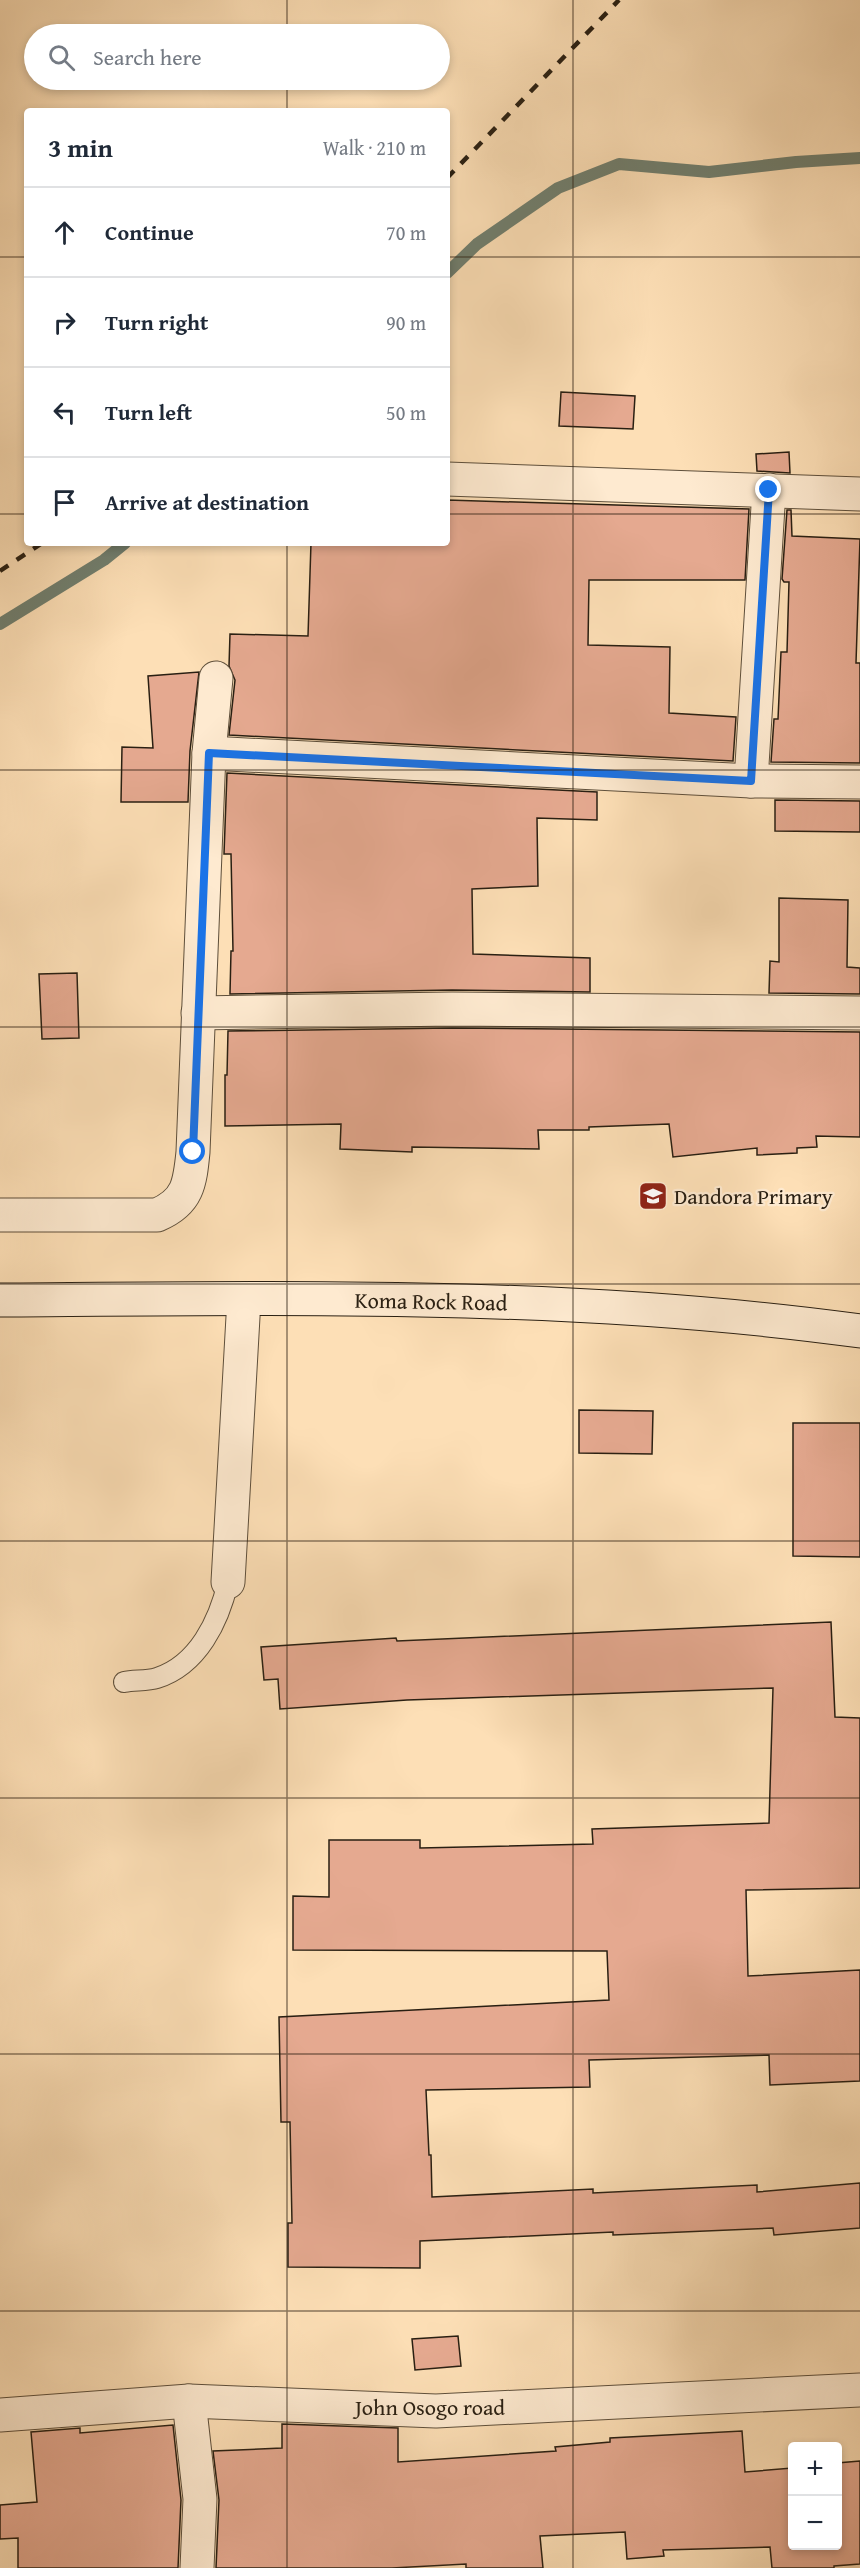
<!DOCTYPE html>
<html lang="en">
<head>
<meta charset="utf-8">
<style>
  :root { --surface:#fff; --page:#f2f2f3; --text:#1f2937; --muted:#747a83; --line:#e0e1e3 }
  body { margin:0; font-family:"Gentium Book Plus",serif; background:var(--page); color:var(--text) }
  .controls { position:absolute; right:18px; bottom:18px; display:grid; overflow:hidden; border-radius:6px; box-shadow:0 3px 9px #0003 }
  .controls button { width:54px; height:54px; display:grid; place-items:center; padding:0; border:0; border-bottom:2px solid var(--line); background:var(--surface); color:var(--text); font:30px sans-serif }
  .stop { position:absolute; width:18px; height:18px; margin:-14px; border:4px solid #1a73e8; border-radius:50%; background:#fff }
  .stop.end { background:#1a73e8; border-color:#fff; box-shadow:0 2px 6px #0008 }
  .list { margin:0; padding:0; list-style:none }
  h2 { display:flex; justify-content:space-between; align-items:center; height:78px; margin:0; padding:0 24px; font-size:26px }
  h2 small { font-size:20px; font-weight:400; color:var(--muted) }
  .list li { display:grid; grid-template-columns:39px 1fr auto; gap:18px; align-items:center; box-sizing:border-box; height:90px; padding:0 24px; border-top:2px solid var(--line) }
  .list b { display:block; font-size:22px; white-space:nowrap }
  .list em { font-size:20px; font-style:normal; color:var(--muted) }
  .icon { flex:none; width:33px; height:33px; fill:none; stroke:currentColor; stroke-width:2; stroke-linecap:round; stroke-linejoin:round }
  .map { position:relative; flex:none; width:860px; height:2568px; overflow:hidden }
  .search { position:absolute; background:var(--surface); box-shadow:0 3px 9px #0003; left:24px; top:24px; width:426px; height:66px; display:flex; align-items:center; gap:15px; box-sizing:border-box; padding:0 21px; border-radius:33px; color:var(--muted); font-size:22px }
  .panel { position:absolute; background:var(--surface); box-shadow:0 3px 9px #0003; left:24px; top:108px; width:426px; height:438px; border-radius:6px }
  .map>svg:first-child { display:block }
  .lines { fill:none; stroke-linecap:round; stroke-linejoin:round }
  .stream { stroke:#707e6e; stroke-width:12 }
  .building { fill:#e5a990; stroke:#291f12; stroke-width:1.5 }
  .lane-casing { stroke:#5e4f3b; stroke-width:22 }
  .street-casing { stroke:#5e4f3b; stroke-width:35 }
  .secondary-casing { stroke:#291f12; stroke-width:35 }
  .lane { stroke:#feead0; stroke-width:20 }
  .street { stroke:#feead0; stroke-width:33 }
  .secondary { stroke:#feead0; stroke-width:33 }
  .rail { stroke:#291f12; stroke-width:4.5; stroke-dasharray:10 10; stroke-linecap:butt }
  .route { stroke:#1a73e8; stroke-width:8 }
  .grid { fill:none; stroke:#291f12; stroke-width:1.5; stroke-opacity:0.55 }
  .labels { text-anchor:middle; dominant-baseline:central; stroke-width:4.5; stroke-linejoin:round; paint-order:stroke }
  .poi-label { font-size:22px; fill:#291f12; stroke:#feead0; text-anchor:start }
  .street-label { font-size:22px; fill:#291f12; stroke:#feead0 }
</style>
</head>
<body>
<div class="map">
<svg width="860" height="2568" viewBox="0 0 860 2568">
  <rect width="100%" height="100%" fill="#fddfb6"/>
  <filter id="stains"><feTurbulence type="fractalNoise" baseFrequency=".00333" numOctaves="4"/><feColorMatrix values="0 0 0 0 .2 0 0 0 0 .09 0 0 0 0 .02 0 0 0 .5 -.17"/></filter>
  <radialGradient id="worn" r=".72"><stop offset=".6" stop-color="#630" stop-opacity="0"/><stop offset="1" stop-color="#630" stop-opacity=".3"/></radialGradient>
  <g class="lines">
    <!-- stream -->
    <g class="stream">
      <polyline points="447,273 477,244 558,188 619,164 709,172 796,162 860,158"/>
      <polyline points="0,624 104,560 125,543"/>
    </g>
  </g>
  <!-- building -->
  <g class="building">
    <polygon points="561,392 635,396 633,429 559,426"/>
    <polygon points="789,452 790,473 757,471 756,454"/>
    <polygon points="447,500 749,509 745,580 589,580 588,645 670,647 669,713 736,717 733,761 229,735 235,680 229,666 230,634 308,636 311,543 447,543"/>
    <polygon points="787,510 791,510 792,536 860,539 856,663 860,663 860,763 771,762 774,719 778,719 781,652 787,652 789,582 784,582 782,579"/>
    <polygon points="199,672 190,751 188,802 121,802 122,747 153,748 148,676"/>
    <polygon points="227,773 597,792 597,820 537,818 538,886 472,889 473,954 590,958 590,992 452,990 230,994 231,951 233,951 231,854 224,854"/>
    <polygon points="775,800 860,801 860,832 775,831"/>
    <polygon points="779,898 848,900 847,967 860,968 860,994 769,993 770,961 779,962"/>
    <polygon points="77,973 79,1038 42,1039 39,974"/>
    <polygon points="452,1028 860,1032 860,1137 816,1136 817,1147 797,1148 797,1153 757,1155 757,1148 673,1157 669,1124 589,1127 589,1130 538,1130 539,1149 412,1147 412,1152 340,1149 341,1124 225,1126 225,1075 227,1075 228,1031"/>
    <polygon points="579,1410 653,1411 652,1454 579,1453"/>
    <polygon points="793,1423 860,1423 860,1557 793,1556"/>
    <polygon points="831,1622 835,1717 860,1718 860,1888 746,1890 748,1976 860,1970 860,2081 770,2085 769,2055 589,2060 590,2087 426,2090 429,2155 431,2155 432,2197 593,2189 593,2193 757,2185 757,2192 860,2183 860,2228 774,2235 773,2228 613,2235 613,2232 420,2241 420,2268 288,2267 288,2223 292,2223 290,2122 281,2122 279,2017 609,2000 607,1951 293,1950 293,1896 329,1897 329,1840 420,1840 420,1848 593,1844 592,1829 769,1823 773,1688 407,1700 280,1709 278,1679 264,1680 261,1647 396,1638 397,1641"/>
    <polygon points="458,2336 461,2366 415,2370 412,2339"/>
    <polygon points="282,2424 398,2428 398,2462 556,2451 555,2447 610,2442 610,2438 742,2431 745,2472 792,2468 792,2546 837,2546 837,2463 860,2461 860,2564 834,2566 834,2568 772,2568 770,2547 663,2550 664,2556 627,2559 625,2532 540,2536 543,2568 466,2568 466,2564 392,2568 216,2568 219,2500 213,2451 282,2448"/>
    <polygon points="173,2425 181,2500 178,2568 18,2568 18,2538 0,2539 0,2505 37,2502 31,2432 80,2428 80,2433"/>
  </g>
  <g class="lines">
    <!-- lane casing -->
    <g class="lane-casing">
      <path id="lane" d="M124,1682C134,1680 147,1681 157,1678C198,1665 219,1621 228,1582"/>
    </g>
    <!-- street casing -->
    <g class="street-casing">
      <g id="street">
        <polyline points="447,479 860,494"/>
        <polyline points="209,753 751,781 860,782"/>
        <polyline points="751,781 769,490"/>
        <polyline points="198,1013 452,1009 860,1013"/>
        <path d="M0,1215H157C188,1202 190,1183 193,1152L209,753L216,678"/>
        <polyline points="228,1582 244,1299"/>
        <polyline points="189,2401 200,2499 197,2568"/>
        <polyline points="0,2415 189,2401 436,2411 860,2390"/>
      </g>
    </g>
    <!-- secondary casing -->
    <g class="secondary-casing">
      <path id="secondary" d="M0,1300C286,1298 576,1292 860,1331"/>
    </g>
    <!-- lane -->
    <use href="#lane" class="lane"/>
    <!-- street -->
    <use href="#street" class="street"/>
    <!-- secondary -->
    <use href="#secondary" class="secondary"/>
    <!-- rail -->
    <g class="rail">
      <polyline points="447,178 619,0"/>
      <polyline points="0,571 42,543"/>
    </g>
  </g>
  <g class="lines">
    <!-- route -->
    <polyline class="route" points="193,1152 209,753 751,781 769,490"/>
  </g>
  <!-- grid -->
  <path class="grid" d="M287,0V34M573,0V2568M287,80V111M0,257H27M447,257H860M0,514H27M447,514H860M287,543V2568M0,770H860M0,1027H860M0,1284H860M0,1541H860M0,1798H860M0,2054H860M0,2311H860"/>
  <!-- icons -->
  <defs>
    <g id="school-square" transform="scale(1.5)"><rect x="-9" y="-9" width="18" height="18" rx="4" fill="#8f2418" stroke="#feead0"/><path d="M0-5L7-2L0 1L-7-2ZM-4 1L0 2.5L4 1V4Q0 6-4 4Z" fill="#fff"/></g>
  </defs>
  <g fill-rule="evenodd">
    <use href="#school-square" x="653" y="1196"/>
  </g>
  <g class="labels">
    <!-- poi labels -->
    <g class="poi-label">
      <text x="674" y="1196">Dandora Primary</text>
    </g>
    <!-- street labels -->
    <g class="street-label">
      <text transform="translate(431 1301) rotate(1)">Koma Rock Road</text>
      <text x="430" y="2407">John Osogo road</text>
    </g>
  </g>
  <rect width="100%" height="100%" filter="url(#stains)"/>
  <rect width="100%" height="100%" fill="url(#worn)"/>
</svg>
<div class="controls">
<button>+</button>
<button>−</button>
</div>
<div class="stop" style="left:193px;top:1152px"></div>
<div class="stop end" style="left:769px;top:490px"></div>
<div class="search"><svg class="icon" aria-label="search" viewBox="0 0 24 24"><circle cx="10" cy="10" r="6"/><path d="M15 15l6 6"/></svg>Search here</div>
<section class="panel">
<h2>3 min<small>Walk · 210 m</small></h2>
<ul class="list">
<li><svg class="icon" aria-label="ahead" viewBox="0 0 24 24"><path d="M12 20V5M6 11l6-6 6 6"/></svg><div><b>Continue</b></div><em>70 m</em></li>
<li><svg class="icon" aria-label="right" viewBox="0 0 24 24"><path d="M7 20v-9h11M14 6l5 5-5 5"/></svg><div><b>Turn right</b></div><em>90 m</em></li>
<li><svg class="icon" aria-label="left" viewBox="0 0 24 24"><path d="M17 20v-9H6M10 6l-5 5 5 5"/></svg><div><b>Turn left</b></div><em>50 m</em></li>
<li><svg class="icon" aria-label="arrive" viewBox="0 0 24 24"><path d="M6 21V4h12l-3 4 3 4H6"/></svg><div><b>Arrive at destination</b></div></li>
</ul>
</section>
</div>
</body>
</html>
